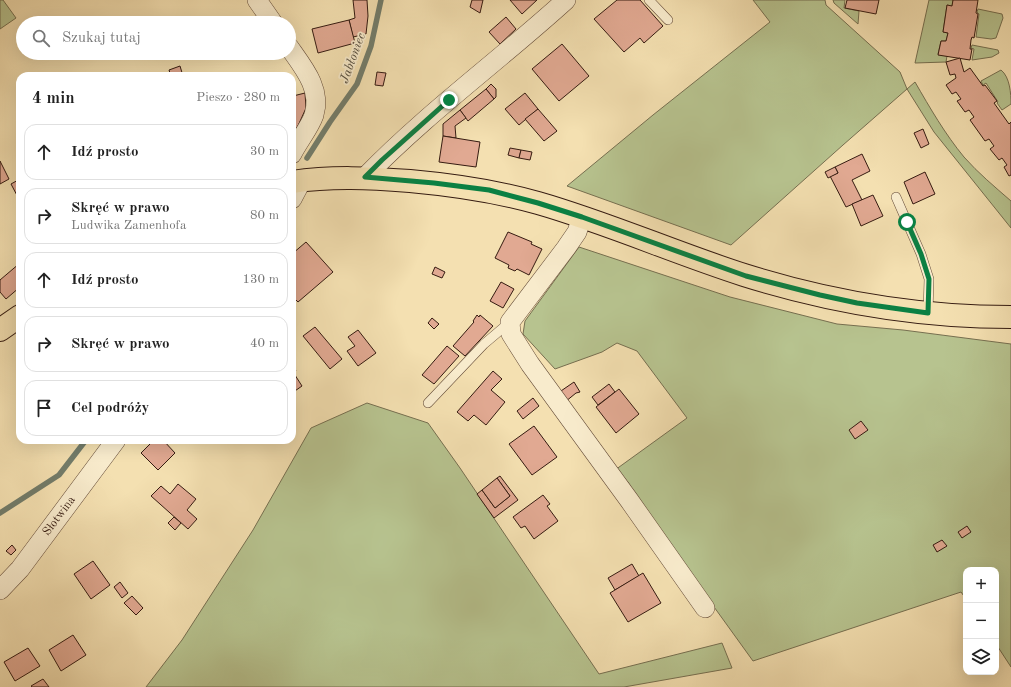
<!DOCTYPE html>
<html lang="pl">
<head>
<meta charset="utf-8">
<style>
  :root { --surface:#fff; --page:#f2f2f2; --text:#222; --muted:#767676; --line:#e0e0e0 }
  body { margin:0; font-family:"Old Standard TT",serif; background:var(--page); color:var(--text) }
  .controls { position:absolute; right:12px; bottom:12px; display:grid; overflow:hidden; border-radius:8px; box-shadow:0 4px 16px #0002 }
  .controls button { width:36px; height:36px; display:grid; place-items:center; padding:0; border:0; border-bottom:1px solid var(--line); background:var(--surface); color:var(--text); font:20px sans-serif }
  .stop { position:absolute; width:12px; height:12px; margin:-9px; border:3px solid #0b8043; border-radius:50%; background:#fff }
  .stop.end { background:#0b8043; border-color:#fff; box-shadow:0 1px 4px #0008 }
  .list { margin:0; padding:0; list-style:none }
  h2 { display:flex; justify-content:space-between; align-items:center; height:52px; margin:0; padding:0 16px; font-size:17px }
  h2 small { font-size:13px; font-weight:400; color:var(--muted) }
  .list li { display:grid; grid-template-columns:26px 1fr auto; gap:12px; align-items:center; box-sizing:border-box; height:56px; margin:0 8px 8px; padding:0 8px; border:1px solid var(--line); border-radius:12px }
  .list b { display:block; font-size:15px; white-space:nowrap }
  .list p { margin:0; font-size:13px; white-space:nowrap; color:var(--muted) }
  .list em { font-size:13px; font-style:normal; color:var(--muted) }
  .icon { flex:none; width:22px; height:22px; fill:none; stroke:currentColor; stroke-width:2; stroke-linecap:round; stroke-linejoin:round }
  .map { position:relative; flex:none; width:1011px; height:687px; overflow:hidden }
  .search { position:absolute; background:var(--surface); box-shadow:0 4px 16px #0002; left:16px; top:16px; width:280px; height:44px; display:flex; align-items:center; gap:10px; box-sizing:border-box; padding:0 14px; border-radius:22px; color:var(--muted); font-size:15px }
  .panel { position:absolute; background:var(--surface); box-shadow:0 4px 16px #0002; left:16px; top:72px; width:280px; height:372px; border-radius:12px }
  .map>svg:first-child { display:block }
  .green { fill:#b7c38f; stroke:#766f50 }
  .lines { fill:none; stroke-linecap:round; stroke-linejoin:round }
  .stream { stroke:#737d6b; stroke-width:5.5 }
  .building { fill:#e1a992; stroke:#351b11 }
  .lane-casing { stroke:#654c39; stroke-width:10 }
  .street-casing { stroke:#654c39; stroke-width:20 }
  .primary-casing { stroke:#351b11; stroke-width:24 }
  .lane { stroke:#f8ebcc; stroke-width:9 }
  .street { stroke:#f8ebcc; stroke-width:19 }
  .primary { stroke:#f4e0b1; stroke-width:22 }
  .route { stroke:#0b8043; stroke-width:5 }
  .labels { text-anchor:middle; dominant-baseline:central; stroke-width:3.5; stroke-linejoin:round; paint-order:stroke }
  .street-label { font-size:12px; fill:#351b11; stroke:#f8ebcc }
  .water-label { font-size:13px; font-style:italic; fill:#544c3e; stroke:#f8ebcc }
</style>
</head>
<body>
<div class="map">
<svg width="1011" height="687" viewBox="0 0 1011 687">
  <rect width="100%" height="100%" fill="#f4e0b1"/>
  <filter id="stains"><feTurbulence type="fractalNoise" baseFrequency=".005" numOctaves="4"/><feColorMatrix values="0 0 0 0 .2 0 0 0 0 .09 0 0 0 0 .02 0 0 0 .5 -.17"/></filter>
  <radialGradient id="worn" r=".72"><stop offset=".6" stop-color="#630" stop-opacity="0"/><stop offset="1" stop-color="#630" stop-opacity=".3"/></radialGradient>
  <!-- green -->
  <g class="green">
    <polygon points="0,0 3,0 16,18 0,29"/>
    <path d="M753,0H825L826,5L900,72L907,89L915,82C930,108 945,134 964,157C978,173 995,187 1011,201V228L934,132L907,89L843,145L731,245L567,186L653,115L770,22Z"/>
    <polygon points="833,0 845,0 844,8 859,11 858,24 834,3"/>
    <polygon points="929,0 953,0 952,6 947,5 943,32 948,33 946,41 941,41 938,54 947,56 946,62 915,63"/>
    <polygon points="978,9 1002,14 1003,18 996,38 991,39 976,37 979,14 977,12"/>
    <polygon points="972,45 998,50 999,53 992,57 972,60 974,49 971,48"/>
    <path d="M1001,70C1010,77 1011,94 1011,104L1002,110L997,103L998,102L986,83L983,85L981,81Z"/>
    <polygon points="579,247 730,297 837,324 903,330 1011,344 1011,667 996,644 996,570 966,570 966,599 961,592 753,661 629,489 630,485 622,475 615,470 687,418 637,351 617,343 602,352 555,369 523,334 525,321"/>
    <polygon points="367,403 428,423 460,468 599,674 722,643 732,668 624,687 146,687 182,640 253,530 311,428"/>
  </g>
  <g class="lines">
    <!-- stream -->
    <g class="stream">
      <polyline points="307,158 330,122 357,84 371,46 381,0"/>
      <polyline points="0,513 59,475 86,440"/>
    </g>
  </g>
  <!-- building -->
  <g class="building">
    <polygon points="353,0 367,0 368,16 366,34 353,37 349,20 355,18"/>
    <polygon points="472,0 483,0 480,13 470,7"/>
    <polygon points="510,0 537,0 522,14"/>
    <polygon points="617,0 640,0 663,26 644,43 640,38 624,52 594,19"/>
    <polygon points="847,0 879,0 876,14 845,8"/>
    <polygon points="953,0 978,0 976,13 978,14 974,38 972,37 971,40 970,49 972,49 970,60 938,55 941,41 946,41 948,33 943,32 947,5 952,6"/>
    <polygon points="506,17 516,29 500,44 489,32"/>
    <polygon points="349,20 355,43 318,53 312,29"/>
    <polygon points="562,44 589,76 559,101 532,69"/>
    <polygon points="960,58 964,72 970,68 983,86 985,85 997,101 994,103 1009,124 1011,122 1011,175 1009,176 1004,167 1007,165 1002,158 999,160 990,149 994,146 989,139 985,141 970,120 974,117 969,110 965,112 957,101 961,99 956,92 952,94 946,85 956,78 955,74 950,75 946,62"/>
    <polygon points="180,66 183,76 171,76 169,70"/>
    <polygon points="377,72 386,73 383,86 375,85"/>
    <polygon points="491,84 496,89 496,97 494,99 486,89"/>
    <polygon points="486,89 494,99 468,121 460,110"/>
    <polygon points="305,93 306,108 297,128 292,125 292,108 294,103 293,96"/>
    <polygon points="525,93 538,109 519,125 505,109"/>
    <polygon points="538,109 557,131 544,141 525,119"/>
    <polygon points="460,110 466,118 455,126 456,138 443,136 443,124"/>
    <polygon points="923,129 929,144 921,148 914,133"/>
    <polygon points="443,136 480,142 476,167 439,162"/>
    <polygon points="510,148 521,150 519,158 508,155"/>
    <polygon points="521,150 532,152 530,160 519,158"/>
    <polygon points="862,154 870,171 852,180 862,200 846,207 830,176 838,173 835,167"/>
    <polygon points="0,161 9,179 0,184"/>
    <polygon points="835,167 838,173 828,178 825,172"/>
    <polygon points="925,172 935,194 913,204 904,182"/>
    <polygon points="20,179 20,201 11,184"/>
    <polygon points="873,195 883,216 861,226 852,204"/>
    <polygon points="508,232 532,242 531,244 542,249 529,275 517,269 515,271 508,268 509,265 495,258"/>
    <polygon points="306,242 333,272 298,302 292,296 292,254"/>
    <polygon points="20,263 20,287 6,299 0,292 0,280"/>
    <polygon points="435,267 445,272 442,278 432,274"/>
    <polygon points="501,282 514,289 503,308 490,301"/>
    <polygon points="477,315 479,317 480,315 493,326 465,356 453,346 474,322 473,321"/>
    <polygon points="432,318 439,324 434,329 428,323"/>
    <polygon points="315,327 342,359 330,369 303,336"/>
    <polygon points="358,330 376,353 358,366 347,351 355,346 348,337"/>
    <polygon points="447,346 459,356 434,384 422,375"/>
    <polygon points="292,365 296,371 293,372 302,386 292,393"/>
    <polygon points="493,371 502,379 491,390 505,402 486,425 474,415 468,421 457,412"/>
    <polygon points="574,382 580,392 576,393 565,402 558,393"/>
    <polygon points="609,384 615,392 598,405 592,397"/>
    <polygon points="619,389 639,414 616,433 596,407"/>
    <polygon points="533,398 539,406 523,419 517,411"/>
    <polygon points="861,421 868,430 855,439 849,430"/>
    <polygon points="534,426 557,457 532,475 509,444"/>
    <polygon points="154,440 163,440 175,453 158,470 141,453"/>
    <polygon points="500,476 518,500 494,518 477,494 482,490 495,508 510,496 497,478"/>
    <polygon points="497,478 510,496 495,508 482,490"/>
    <polygon points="178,484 196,499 187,510 197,519 188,529 151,496 161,486 170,494"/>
    <polygon points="543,495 550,504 547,506 558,521 534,539 525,526 521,528 513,517"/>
    <polygon points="174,517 181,523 175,530 168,523"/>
    <polygon points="967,526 971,532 962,538 958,532"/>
    <polygon points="942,540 947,546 937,552 933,545"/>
    <polygon points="12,545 16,550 11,555 6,551"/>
    <polygon points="93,561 110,585 91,599 74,574"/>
    <polygon points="632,564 639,576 615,590 608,578"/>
    <polygon points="643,573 661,603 628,622 610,593"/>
    <polygon points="120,582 128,593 122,598 114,587"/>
    <polygon points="132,596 143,608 136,615 124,603"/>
    <polygon points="73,635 86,655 61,671 49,650"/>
    <polygon points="28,648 40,666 15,681 4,662"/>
    <polygon points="43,679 49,687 32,687 31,686"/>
  </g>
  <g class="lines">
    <!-- lane casing -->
    <g class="lane-casing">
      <g id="lane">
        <polyline points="649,0 668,20"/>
        <polyline points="896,197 921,254 929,279 928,313"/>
        <polyline points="428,403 484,344 510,322"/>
      </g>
    </g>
    <!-- street casing -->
    <g class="street-casing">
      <g id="street">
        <polyline points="257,0 273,23"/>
        <path d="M289,47C303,67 322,89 314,115C310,127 298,142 292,154"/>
        <path d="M365,177C427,113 500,60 566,0"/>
        <polyline points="292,199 302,180"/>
        <polyline points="582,217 577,232 566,248 510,322 511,334 530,364 629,500 705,608"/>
        <path id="s1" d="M0,590L20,569L116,440"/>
      </g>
    </g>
    <!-- primary casing -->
    <g class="primary-casing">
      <g id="primary">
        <path d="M292,182C332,176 370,178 410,181C454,185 496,191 538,203C608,223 675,253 744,275C830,302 921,317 1011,317"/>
        <polyline points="0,330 20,316"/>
      </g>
    </g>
    <!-- lane -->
    <use href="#lane" class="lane"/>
    <!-- street -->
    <use href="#street" class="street"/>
    <!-- primary -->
    <use href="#primary" class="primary"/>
  </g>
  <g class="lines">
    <!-- route -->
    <polyline class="route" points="449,100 382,160 365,177 434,183 489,190 538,203 582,217 746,276 820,295 857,303 928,313 929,279 921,254 907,222"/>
  </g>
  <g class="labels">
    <!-- street labels -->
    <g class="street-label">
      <text stroke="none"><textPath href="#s1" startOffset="95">Słotwina</textPath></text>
    </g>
    <!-- water labels -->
    <g class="water-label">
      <text transform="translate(353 58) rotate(-70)">Jabłoniec</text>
    </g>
  </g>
  <rect width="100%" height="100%" filter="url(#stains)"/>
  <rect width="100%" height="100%" fill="url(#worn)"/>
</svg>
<div class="controls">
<button>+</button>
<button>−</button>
<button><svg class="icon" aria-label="layers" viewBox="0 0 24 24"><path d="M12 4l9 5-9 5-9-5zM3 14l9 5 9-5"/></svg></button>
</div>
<div class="stop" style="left:907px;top:222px"></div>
<div class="stop end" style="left:449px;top:100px"></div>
<div class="search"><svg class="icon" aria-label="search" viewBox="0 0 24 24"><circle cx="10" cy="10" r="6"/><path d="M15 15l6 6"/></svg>Szukaj tutaj</div>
<section class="panel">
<h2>4 min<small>Pieszo · 280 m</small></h2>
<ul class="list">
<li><svg class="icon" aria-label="ahead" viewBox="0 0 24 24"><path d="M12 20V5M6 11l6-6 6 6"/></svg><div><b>Idź prosto</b></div><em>30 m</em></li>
<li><svg class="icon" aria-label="right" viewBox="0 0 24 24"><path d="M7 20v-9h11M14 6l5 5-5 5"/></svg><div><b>Skręć w prawo</b><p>Ludwika Zamenhofa</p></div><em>80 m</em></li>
<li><svg class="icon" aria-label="ahead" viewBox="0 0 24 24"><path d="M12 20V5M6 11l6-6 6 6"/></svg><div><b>Idź prosto</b></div><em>130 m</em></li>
<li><svg class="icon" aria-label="right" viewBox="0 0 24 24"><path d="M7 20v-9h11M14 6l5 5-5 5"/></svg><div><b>Skręć w prawo</b></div><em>40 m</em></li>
<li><svg class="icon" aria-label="arrive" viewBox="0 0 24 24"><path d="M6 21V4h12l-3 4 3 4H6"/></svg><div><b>Cel podróży</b></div></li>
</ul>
</section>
</div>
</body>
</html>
